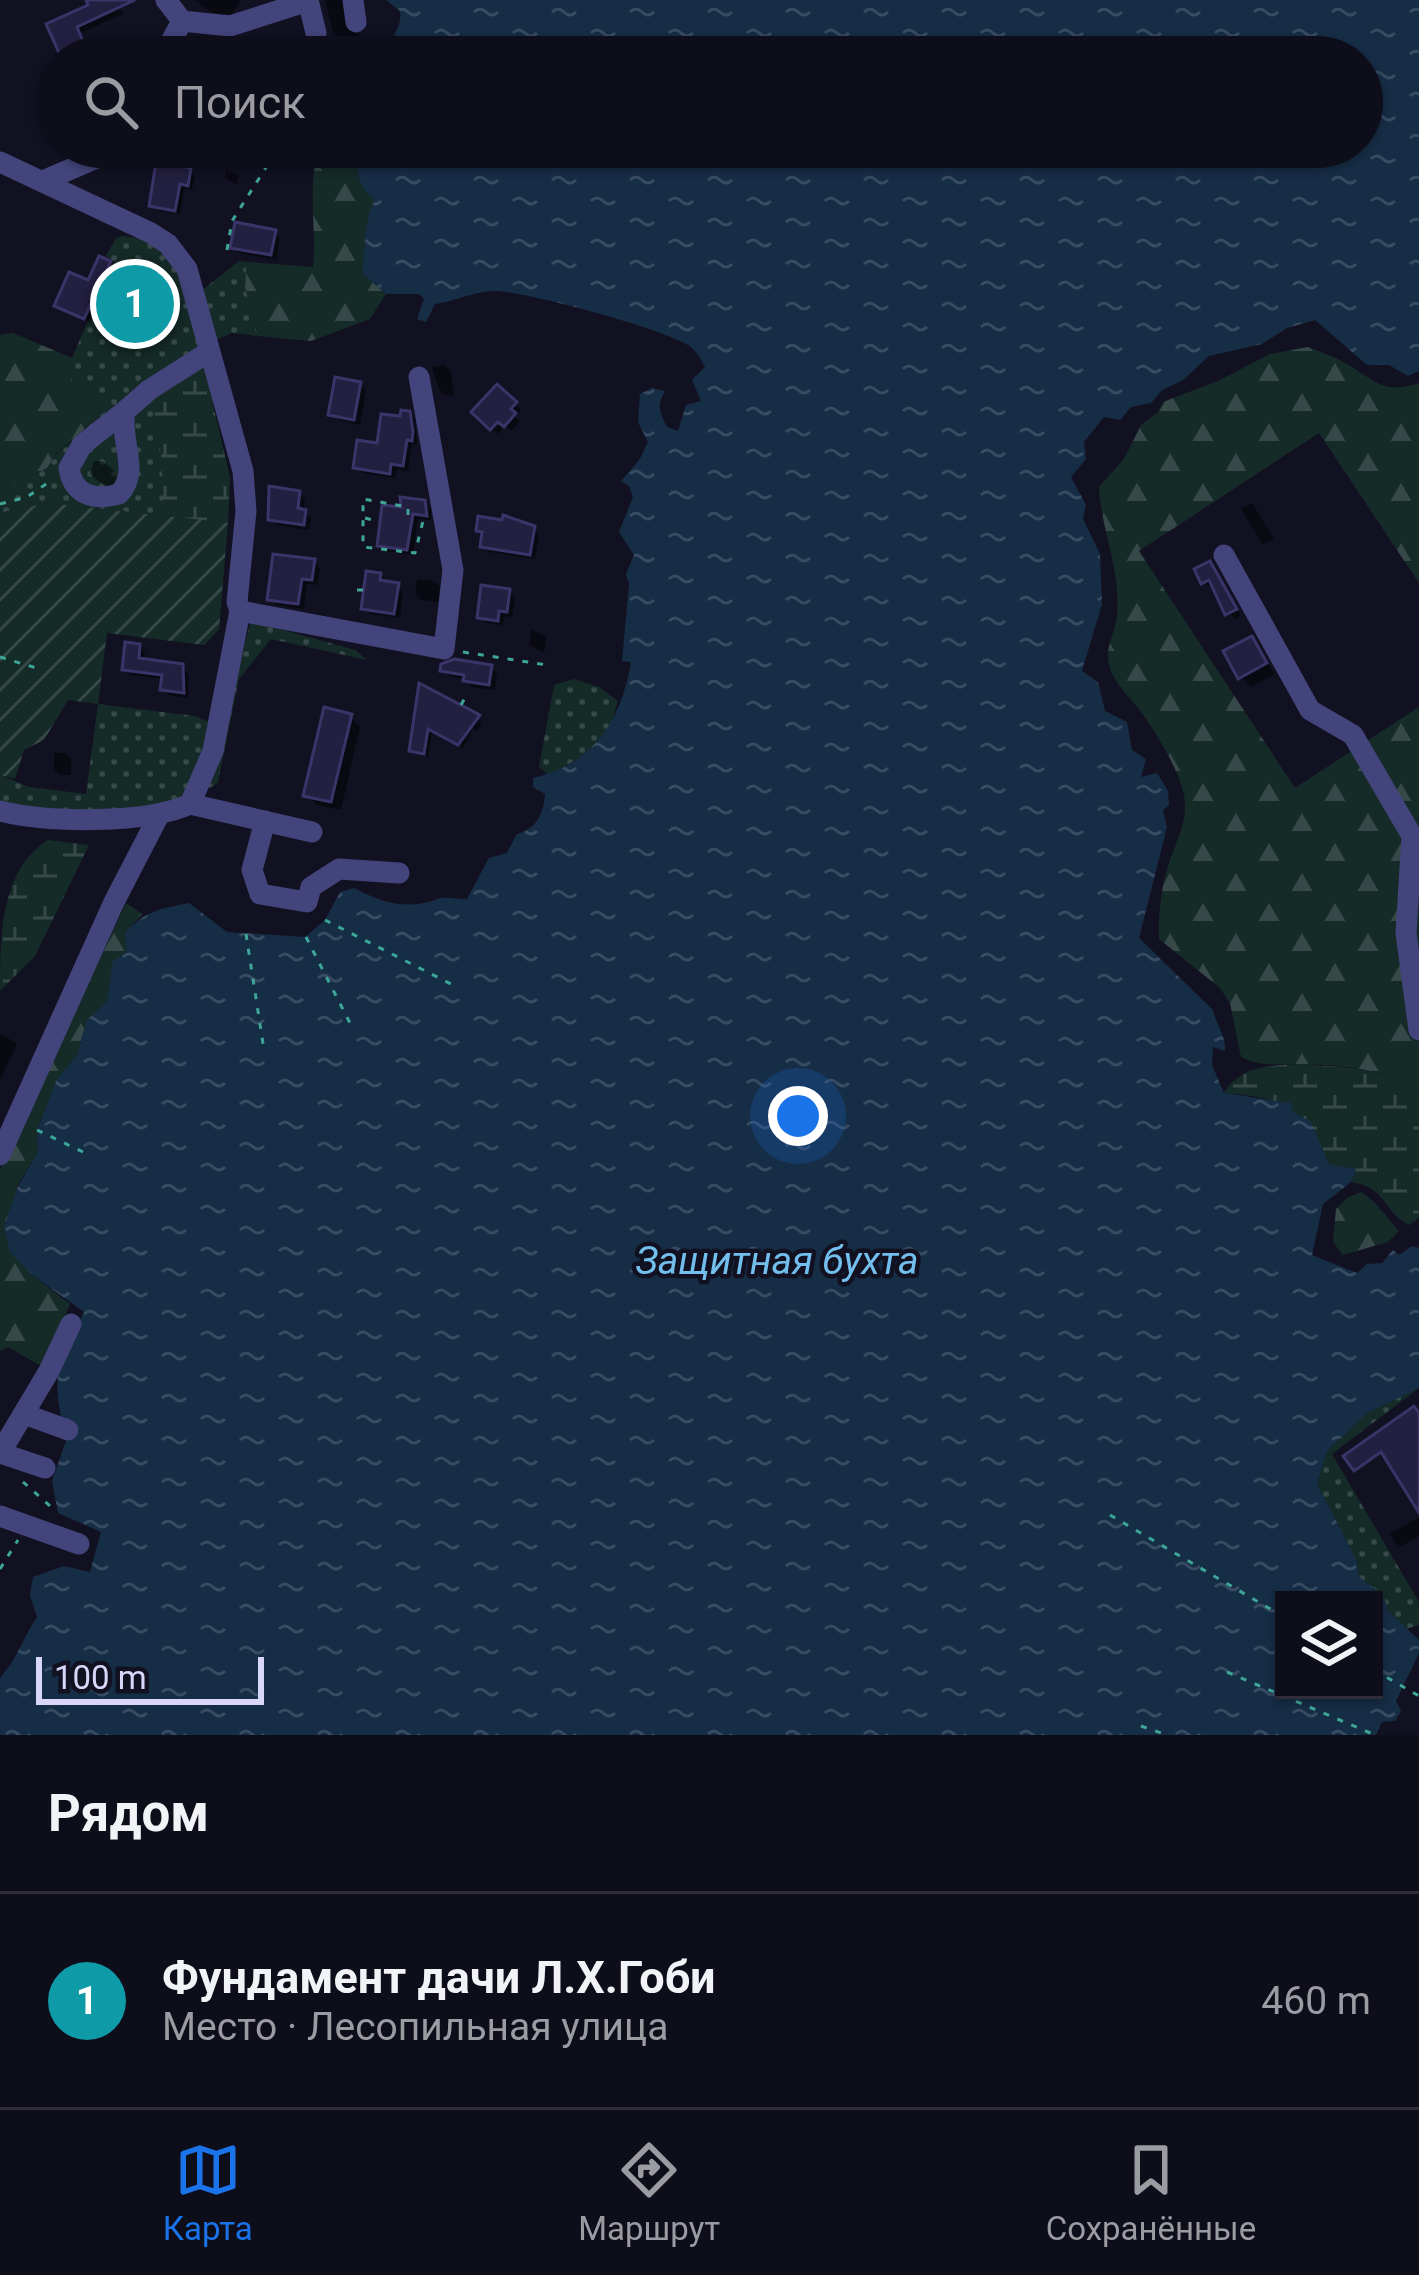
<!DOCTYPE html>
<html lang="ru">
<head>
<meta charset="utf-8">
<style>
  :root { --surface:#0e0d1a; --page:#171623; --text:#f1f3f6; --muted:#9b9ca2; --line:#2e2d39; --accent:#1a73e8 }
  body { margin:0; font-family:Roboto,sans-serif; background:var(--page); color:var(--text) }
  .controls { position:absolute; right:36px; bottom:36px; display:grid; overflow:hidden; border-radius:0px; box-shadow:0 3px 9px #0004 }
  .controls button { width:108px; height:108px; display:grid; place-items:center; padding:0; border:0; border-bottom:3px solid var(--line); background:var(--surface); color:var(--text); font:60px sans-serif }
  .scale { position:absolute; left:36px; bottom:30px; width:228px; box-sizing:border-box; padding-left:12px; border:6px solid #d8d7fa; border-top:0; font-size:33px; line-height:42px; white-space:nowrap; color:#d8d7fa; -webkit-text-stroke:9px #121122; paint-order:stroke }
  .you { position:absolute; left:798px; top:1116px; width:42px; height:42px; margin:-30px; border:9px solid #fff; border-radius:50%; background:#1a73e8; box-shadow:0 0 0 18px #1a73e833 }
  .badge { display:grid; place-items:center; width:78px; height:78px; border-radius:50%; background:var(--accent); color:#fff; font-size:39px; font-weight:700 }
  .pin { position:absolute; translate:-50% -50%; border:6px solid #fff; box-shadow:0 3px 12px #0006 }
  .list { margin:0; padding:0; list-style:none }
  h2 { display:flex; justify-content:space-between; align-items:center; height:156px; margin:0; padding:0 48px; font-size:51px }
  h2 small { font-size:39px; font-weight:400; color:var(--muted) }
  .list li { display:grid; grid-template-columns:78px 1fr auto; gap:36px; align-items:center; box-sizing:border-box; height:216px; padding:0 48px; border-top:3px solid var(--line) }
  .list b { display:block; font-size:45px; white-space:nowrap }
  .list p { margin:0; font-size:39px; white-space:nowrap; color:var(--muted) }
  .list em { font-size:39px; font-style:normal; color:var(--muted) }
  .icon { flex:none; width:66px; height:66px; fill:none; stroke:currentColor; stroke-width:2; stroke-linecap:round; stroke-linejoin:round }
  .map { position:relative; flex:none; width:1419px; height:1735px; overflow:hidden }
  .search { position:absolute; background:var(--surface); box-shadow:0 3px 9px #0004; left:36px; right:36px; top:36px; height:132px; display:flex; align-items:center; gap:30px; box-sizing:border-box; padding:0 42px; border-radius:66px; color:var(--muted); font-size:45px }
  .sheet { height:372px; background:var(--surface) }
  nav { display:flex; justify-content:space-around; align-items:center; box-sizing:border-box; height:168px; border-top:3px solid var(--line); background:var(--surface); font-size:33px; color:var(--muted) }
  nav a { display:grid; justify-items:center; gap:6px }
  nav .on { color:var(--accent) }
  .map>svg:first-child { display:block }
  .grass { fill:url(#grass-dots) }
  .forest { fill:url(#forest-firs) }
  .wetland { fill:url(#wetland-marsh) }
  .garden { fill:url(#garden-furrows) }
  .water { fill:url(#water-ripples); fill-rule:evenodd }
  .shadow { fill:#0007 }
  .building { fill:#231f40; stroke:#3a3469; stroke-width:3 }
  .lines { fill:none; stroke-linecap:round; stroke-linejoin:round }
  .path { stroke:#3ea697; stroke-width:3; stroke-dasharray:6 9; stroke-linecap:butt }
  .minor { stroke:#42447b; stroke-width:21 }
  .labels { text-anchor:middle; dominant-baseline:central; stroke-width:9; stroke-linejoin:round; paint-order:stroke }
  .water-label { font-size:39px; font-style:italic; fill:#72beec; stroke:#121122 }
</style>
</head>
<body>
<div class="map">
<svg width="1419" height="1735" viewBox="0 0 1419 1735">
  <defs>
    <pattern id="grass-dots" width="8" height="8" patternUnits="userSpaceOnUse" patternTransform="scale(3)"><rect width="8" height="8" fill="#152b28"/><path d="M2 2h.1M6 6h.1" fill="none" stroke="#364948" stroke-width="1.8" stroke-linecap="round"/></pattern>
    <pattern id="forest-firs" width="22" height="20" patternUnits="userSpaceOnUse" patternTransform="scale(3)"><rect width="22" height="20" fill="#152b28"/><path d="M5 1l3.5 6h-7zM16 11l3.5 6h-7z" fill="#364948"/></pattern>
    <pattern id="wetland-marsh" width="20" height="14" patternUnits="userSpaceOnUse" patternTransform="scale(3)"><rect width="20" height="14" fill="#152b28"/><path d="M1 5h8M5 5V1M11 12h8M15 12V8" fill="none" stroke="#364948"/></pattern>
    <pattern id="garden-furrows" width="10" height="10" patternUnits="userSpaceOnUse" patternTransform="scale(3)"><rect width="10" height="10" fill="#152b28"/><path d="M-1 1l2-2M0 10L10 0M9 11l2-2" fill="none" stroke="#364948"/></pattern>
    <pattern id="water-ripples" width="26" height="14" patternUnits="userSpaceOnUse" patternTransform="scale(3)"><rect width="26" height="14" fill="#162d46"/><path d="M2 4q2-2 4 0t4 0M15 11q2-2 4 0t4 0" fill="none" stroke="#374b62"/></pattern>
  </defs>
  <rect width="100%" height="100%" fill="#121122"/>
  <!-- grass -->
  <g class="grass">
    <path d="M122,236C148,238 163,248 180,268L230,478L228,523L48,503L0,513V492L47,468L56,455L104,412L72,381V358L114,261L106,256L116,238Z"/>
    <polygon points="239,261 247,262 245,287 258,336 232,333 209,343 200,292"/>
    <polygon points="251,621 355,650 367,660 271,639 239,679 218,782 210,788 206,785"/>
    <polygon points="574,679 599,687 618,701 611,724 594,749 549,776 539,767 554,685"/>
    <path d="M98,704L195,716L209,722C205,744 203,777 186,793C155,824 41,809 0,803V775L29,787L86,794Z"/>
    <polygon points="1419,1388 1332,1454 1419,1602 1419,1625 1406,1629 1388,1611 1383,1595 1359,1577 1356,1559 1317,1485 1327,1451 1367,1412"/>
  </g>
  <!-- forest -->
  <g class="forest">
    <path d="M320,147H362C356,173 355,182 376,200C364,222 366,247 362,273L386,294L370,319L311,341L258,336L245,287L247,262L313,267C317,227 306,184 320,147Z"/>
    <polygon points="13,333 72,358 72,381 104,412 56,454 47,468 0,492 0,335"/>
    <path d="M1308,347C1320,352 1334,356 1345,363C1376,380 1381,395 1419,383V583L1319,433L1139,551L1295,788L1419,707V1093C1388,1067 1337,1065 1298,1064C1275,1064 1262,1067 1241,1057L1230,1003L1220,988L1159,939C1158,917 1161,889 1168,866C1175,842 1189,822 1184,795C1178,768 1158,736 1142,713C1131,698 1116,686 1110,668C1103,647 1116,634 1117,614C1121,570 1101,530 1099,487L1124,459L1141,425L1158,412L1163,402L1218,381L1270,354Z"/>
    <polygon points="126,903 142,914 125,933 128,952 107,1001 87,1020 77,1055 56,1082 37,1130 38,1152 17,1186 31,1274 70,1304 43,1367 8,1347 0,1351 0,1170"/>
    <path d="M1361,1192C1376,1201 1387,1218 1399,1231L1388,1242L1343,1255L1333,1242L1336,1209L1347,1198Z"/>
  </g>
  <!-- wetland -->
  <g class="wetland">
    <polygon points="204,365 230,478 219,629 204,645 207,521 163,515 162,462 152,396"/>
    <path d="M48,840L89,845L35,956L0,991C0,938 0,869 48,840Z"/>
    <path d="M1297,1064C1338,1067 1386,1066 1419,1093V1218L1409,1225C1382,1211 1387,1187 1351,1182L1355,1169L1329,1164C1292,1110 1292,1098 1224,1093C1240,1066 1268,1066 1297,1064Z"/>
  </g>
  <!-- garden -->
  <polygon class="garden" points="48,503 228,523 219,629 204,645 107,633 98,704 68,700 44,740 24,750 15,779 0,775 0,513"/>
  <!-- water -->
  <path class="water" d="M386,0H1419V371L1408,376L1389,365H1367L1315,320L1287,328L1262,344L1209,356L1183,380L1162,390L1151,403L1131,407L1120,420L1104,417L1084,442L1086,459L1071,477L1086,505L1083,519L1100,554L1102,604L1082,671L1098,682L1105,711L1127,722L1132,750L1146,759L1141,777L1157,773L1168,791L1169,805L1163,810L1167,827L1139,938L1213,1010C1216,1025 1226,1035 1225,1051L1213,1047L1212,1065L1224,1093C1240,1094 1281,1104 1291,1102L1293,1112L1311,1122L1329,1164L1356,1169L1351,1182L1323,1204L1312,1255L1357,1273L1367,1264L1382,1263L1393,1250L1399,1255L1412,1246L1419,1248V1388L1367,1413L1327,1451L1317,1484L1356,1559L1359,1577L1383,1595L1388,1611L1419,1640V1653L1396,1701L1401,1711L1395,1721L1382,1722L1376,1735H0V1678C17,1659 23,1638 37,1617L30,1595L33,1577L64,1566L90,1572L101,1532L58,1513L52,1481L71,1426L62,1420C50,1371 63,1355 84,1312L31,1274L10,1252L4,1227L18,1186L38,1152L37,1130L56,1081L77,1055L87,1020L107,1001L113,961L127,952L125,933C146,910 160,909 189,903L227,932L305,937L325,920L340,892L354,888C384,904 408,910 438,899C447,896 458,900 467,899L489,858L507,853L517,834C537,829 544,813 545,794L533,787V778C592,765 621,722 631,662L622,661L629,584L626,574L634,555L619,532L633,497L629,486L621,481L640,459L648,442L638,422L640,394L652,388L665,391C656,405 660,413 667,427L678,431L686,405L701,401L692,380L705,367C701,359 696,350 688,345C661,328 531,293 498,291C475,290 457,301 435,304L426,322L417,319L424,299L419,294H386L362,273C366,248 363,222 375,200C355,182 356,173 362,147H1362V57H386C388,39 403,29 400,11ZM1284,1600H1374V1690H1284Z"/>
  <!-- shadow -->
  <g class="shadow">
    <polygon points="90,0 116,0 123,14 81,33 89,52 66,57 50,26 92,6"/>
    <polygon points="195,0 241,0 232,15 212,13"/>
    <polygon points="325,0 350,0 364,52 355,54 333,32"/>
    <polygon points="300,38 311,57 288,57 283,39"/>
    <polygon points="168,147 184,147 195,155 185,170 195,176 192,189 184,188 180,214 157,210 152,205"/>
    <polygon points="226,169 239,176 237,185 225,177"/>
    <polygon points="274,233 280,239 276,260 239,253 233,247"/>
    <polygon points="110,264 115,269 90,323 58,305 90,284"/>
    <polygon points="445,365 451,372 454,395 446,396 439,390 432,367"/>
    <polygon points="360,385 366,391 360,425 338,420 331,414"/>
    <polygon points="497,388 521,410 515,417 520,421 511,431 506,425 498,434 475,412"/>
    <polygon points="408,414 415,420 417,445 412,445 408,471 397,469 395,478 362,473 356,467"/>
    <polygon points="94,461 102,461 117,473 115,486 105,486 90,474"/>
    <polygon points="299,494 305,500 303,511 311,519 309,530 277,525 271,518"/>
    <polygon points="424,503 431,510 431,520 418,519 413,555 386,551 380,545 404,511"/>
    <polygon points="1252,503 1274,539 1263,545 1241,509"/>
    <polygon points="533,529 539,535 535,559 489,552 483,546 485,535 479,530"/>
    <polygon points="313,562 320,568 317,585 307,584 304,609 276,605 270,599"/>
    <polygon points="1210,565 1216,571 1241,616 1234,619 1215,586 1210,588 1204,582"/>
    <polygon points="379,575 403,592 400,618 370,614 364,608"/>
    <polygon points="417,579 434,581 440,587 438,602 421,600 415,594"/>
    <polygon points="509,592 515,598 512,617 505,616 503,625 486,623 480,617"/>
    <polygon points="531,629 547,637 544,653 529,645"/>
    <polygon points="1251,640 1275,674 1251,687 1241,677"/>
    <polygon points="139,647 145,653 144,661 181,667 188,673 189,698 169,695 163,689 164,679 131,675 125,669"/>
    <polygon points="491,668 497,674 495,690 472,687 464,679 449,676 443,670"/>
    <polygon points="421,687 482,722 477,731 473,729 463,748 432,731 428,757 412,750"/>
    <polygon points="350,717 360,727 341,810 317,805 307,795"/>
    <polygon points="54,753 65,753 71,759 71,775 60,775 54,769"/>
    <polygon points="0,1033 17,1044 0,1080"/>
    <polygon points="1419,1517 1419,1536 1398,1548 1390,1534"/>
  </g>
  <!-- building -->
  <g class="building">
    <polygon points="86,0 135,0 77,27 85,46 61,57 46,24 88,5"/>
    <polygon points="198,38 225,41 249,57 197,57 188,51"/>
    <polygon points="165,147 192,147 180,166 191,168 188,186 180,184 175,211 149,206 156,162"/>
    <polygon points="235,222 276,230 271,255 230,248"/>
    <polygon points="99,256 111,261 84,319 54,306 69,272 88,280"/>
    <polygon points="335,377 361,382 354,420 328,415"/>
    <polygon points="497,384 517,402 511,409 516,413 504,427 498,422 490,430 471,412"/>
    <polygon points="401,410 410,411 413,432 412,441 407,440 403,466 391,464 390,474 353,468 357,440 377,443 381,414 400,416"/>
    <polygon points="269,486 300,491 298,508 306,510 304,525 268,520"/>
    <polygon points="400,497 425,500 427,516 413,514 407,550 377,546 382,505 401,507"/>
    <polygon points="503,515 535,526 530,555 480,547 482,532 476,531 478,516 502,520"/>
    <polygon points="273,554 315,559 312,580 302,579 298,604 267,600"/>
    <polygon points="1210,561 1237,609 1225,615 1209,580 1201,584 1194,569"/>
    <polygon points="366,571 381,573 380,580 399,583 394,614 361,609"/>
    <polygon points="481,585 510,589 507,612 499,611 498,621 477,618"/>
    <polygon points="1252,636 1267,663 1238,679 1223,651"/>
    <polygon points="125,642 140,644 139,658 183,664 184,693 160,690 162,675 122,670"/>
    <polygon points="454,659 492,665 489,685 463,681 464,675 440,671 441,664"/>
    <polygon points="419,683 480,715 458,745 428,729 424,754 409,751"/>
    <polygon points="324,707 352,714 331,802 303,796"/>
    <polygon points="1414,1406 1419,1413 1419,1513 1381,1452 1354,1471 1343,1456"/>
  </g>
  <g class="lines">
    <!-- path -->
    <g class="path">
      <polyline points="227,250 232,221 279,147"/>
      <polyline points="0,504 27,497 52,480"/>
      <polyline points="408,515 408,507 363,499 363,547 415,553 423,521"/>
      <polyline points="365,518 377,521"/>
      <polyline points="357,590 364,590"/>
      <polyline points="463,652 547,665"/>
      <polyline points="0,657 43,670"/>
      <polyline points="461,705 466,696"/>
      <polyline points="325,920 451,984"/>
      <polyline points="246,934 264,1050"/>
      <polyline points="306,937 353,1029"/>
      <polyline points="37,1130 83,1152"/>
      <polyline points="23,1482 50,1506 48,1514"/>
      <polyline points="1110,1515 1284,1617"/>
      <polyline points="0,1569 18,1540"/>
      <polyline points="1374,1670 1419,1696"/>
      <polyline points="1227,1672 1375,1735"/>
      <polyline points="1141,1726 1167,1735"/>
    </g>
    <!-- minor -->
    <g class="minor">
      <polyline points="308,0 316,33"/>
      <polyline points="353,0 356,22"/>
      <polyline points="182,21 230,26 308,1"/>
      <polyline points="163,57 182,21 166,0"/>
      <path d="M0,162L151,233L168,244L187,269L243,471L246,511L237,602L240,611L213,751L190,804C147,824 47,823 0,811"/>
      <polyline points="43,181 122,147"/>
      <path d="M125,411L82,445L69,468C73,495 94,501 119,494C141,471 119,441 125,411L149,390L207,353"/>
      <polyline points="1224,555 1310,710 1353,735 1412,836 1406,933 1419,1030"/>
      <polyline points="240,611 444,649 453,570 419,377"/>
      <polyline points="190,804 312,832"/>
      <polyline points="265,821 252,870 260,894 307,902 311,887 339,869 399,873"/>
      <polyline points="0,1155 114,902 158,817"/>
      <polyline points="24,1414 68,1430"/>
      <polyline points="0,1453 49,1371 71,1324"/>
      <polyline points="0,1453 45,1468"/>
      <polyline points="0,1516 79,1544"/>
    </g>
  </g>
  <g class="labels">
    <!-- water labels -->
    <g class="water-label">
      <text x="777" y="1261">Защитная бухта</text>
    </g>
  </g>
</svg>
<div class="controls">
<button><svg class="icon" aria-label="layers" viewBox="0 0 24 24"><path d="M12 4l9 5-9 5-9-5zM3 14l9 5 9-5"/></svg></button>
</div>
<div class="scale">100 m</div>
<div class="you"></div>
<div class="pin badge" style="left:135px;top:304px;background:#0f9aa8">1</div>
<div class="search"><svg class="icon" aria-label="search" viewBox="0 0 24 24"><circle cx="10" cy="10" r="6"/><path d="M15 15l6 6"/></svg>Поиск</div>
</div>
<section class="sheet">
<h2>Рядом<small></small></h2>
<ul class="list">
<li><span class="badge" style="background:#0f9aa8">1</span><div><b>Фундамент дачи Л.Х.Гоби</b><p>Место · Лесопильная улица</p></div><em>460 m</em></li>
</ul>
</section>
<nav>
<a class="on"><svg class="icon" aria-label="map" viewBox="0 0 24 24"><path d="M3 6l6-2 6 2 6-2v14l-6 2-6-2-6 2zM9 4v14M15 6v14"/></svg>Карта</a>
<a><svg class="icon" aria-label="directions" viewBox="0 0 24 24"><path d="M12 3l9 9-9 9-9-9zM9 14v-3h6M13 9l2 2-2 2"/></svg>Маршрут</a>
<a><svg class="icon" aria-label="saved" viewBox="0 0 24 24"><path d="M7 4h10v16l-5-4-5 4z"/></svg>Сохранённые</a>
</nav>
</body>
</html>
